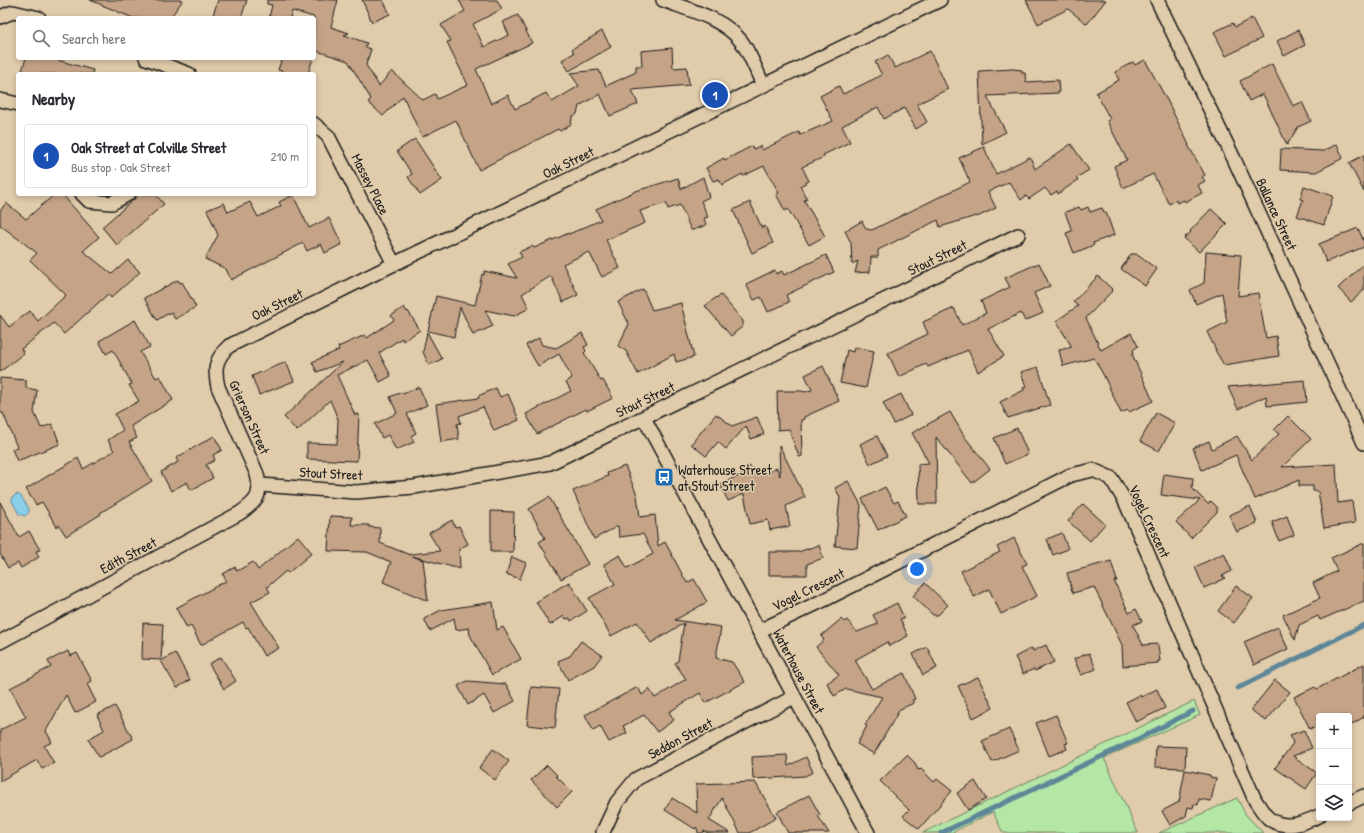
<!DOCTYPE html>
<html lang="en">
<head>
<meta charset="utf-8">
<style>
  :root { --surface:#fff; --page:#f2f2f3; --text:#2b2b33; --muted:#7c7c81; --line:#e1e1e2; --accent:#0b8043 }
  body { margin:0; font-family:"Patrick Hand",sans-serif; background:var(--page); color:var(--text) }
  .controls { position:absolute; right:12px; bottom:12px; display:grid; overflow:hidden; border-radius:4px; box-shadow:0 2px 6px #0003 }
  .controls button { width:36px; height:36px; display:grid; place-items:center; padding:0; border:0; border-bottom:1px solid var(--line); background:var(--surface); color:var(--text); font:20px sans-serif }
  .you { position:absolute; left:917px; top:569px; width:14px; height:14px; margin:-10px; border:3px solid #fff; border-radius:50%; background:#1a73e8; box-shadow:0 0 0 6px #1a73e833 }
  .badge { display:grid; place-items:center; width:26px; height:26px; border-radius:50%; background:var(--accent); color:#fff; font-size:13px; font-weight:700 }
  .pin { position:absolute; translate:-50% -50%; border:2px solid #fff; box-shadow:0 1px 4px #0006 }
  .list { margin:0; padding:0; list-style:none }
  h2 { display:flex; justify-content:space-between; align-items:center; height:52px; margin:0; padding:0 16px; font-size:17px }
  h2 small { font-size:13px; font-weight:400; color:var(--muted) }
  .list li { display:grid; grid-template-columns:26px 1fr auto; gap:12px; align-items:center; box-sizing:border-box; height:64px; margin:0 8px 8px; padding:0 8px; border:1px solid var(--line); border-radius:4px }
  .list b { display:block; font-size:15px; white-space:nowrap }
  .list p { margin:0; font-size:13px; white-space:nowrap; color:var(--muted) }
  .list em { font-size:13px; font-style:normal; color:var(--muted) }
  .icon { flex:none; width:22px; height:22px; fill:none; stroke:currentColor; stroke-width:2; stroke-linecap:round; stroke-linejoin:round }
  .map { position:relative; flex:none; width:1364px; height:833px; overflow:hidden }
  .search { position:absolute; background:var(--surface); box-shadow:0 2px 6px #0003; left:16px; top:16px; width:300px; height:44px; display:flex; align-items:center; gap:10px; box-sizing:border-box; padding:0 14px; border-radius:4px; color:var(--muted); font-size:15px }
  .panel { position:absolute; background:var(--surface); box-shadow:0 2px 6px #0003; left:16px; top:72px; width:300px; height:124px; border-radius:4px }
  .map>svg:first-child { display:block }
  .green { fill:#b4e6a6; stroke:#688161 }
  .water { fill:#89cfea; stroke:#5d8798 }
  .lines { fill:none; stroke-linecap:round; stroke-linejoin:round }
  .stream { stroke:#5d8798; stroke-width:5 }
  .building { fill:#c5a386; stroke:#1c1c1c }
  .street-casing { stroke:#1c1c1c; stroke-width:16 }
  .street { stroke:#e0cbaa; stroke-width:13 }
  .labels { text-anchor:middle; dominant-baseline:central; stroke-width:3; stroke-linejoin:round; paint-order:stroke }
  .street-label { font-size:14px; fill:#1c1c1c; stroke:#e0cbaa }
  .poi-label { font-size:14px; fill:#1c1c1c; stroke:#e0cbaa; text-anchor:start }
</style>
</head>
<body>
<div class="map">
<svg width="1364" height="833" viewBox="0 0 1364 833">
  <rect width="100%" height="100%" fill="#e0cbaa"/>
  <filter id="ink" filterUnits="userSpaceOnUse"><feTurbulence type="fractalNoise" baseFrequency=".025" numOctaves="2"/><feDisplacementMap in="SourceGraphic" scale="8" xChannelSelector="R" yChannelSelector="G"/><feConvolveMatrix kernelMatrix="1 2 1 2 8 2 1 2 1" color-interpolation-filters="sRGB"/></filter>
  <g filter="url(#ink)">
    <!-- green -->
    <g class="green">
      <polygon points="1194,701 1200,715 1104,758 1138,833 1003,833 993,812 951,833 922,833"/>
      <polygon points="1237,798 1246,815 1263,833 1159,833"/>
    </g>
    <!-- water -->
    <polygon class="water" points="16,494 21,496 29,509 29,512 25,516 19,514 12,501 12,498"/>
    <g class="lines">
      <!-- stream -->
      <g class="stream">
        <polyline points="1238,688 1364,625"/>
        <polyline points="941,833 1136,740 1193,711"/>
      </g>
    </g>
    <!-- building -->
    <g class="building">
      <polygon points="90,0 183,0 170,18 133,18"/>
      <polygon points="218,0 247,0 241,18 212,18"/>
      <polygon points="267,0 338,0 331,27 349,33 344,35 367,43 365,47 371,49 366,65 379,86 392,71 423,100 435,94 437,99 468,85 447,42 451,41 441,25 465,11 459,0 497,0 502,9 473,24 484,47 509,35 503,22 518,15 532,43 476,69 491,104 508,95 515,109 546,93 552,102 579,86 570,73 599,70 606,86 636,72 636,66 642,66 641,51 672,48 673,68 687,67 689,85 632,90 638,104 610,116 600,94 579,106 577,114 572,117 571,124 560,131 558,129 479,170 456,120 422,137 403,96 383,116 368,102 371,99 348,61 314,50 314,17 292,11 290,18 269,18 272,5 267,4"/>
      <polygon points="362,0 383,0 390,14 372,22"/>
      <polygon points="1026,0 1106,0 1087,24 1068,9 1038,24"/>
      <polygon points="1252,18 1262,38 1226,56 1214,32 1233,23 1235,27"/>
      <polygon points="1298,30 1305,45 1284,56 1277,41"/>
      <polygon points="602,31 611,47 569,71 562,60 574,53 572,49"/>
      <polygon points="930,51 948,89 917,104 927,122 916,129 904,108 884,119 878,107 842,126 850,142 823,155 824,157 802,167 809,181 800,186 807,199 804,200 825,236 809,245 788,209 785,211 776,194 779,193 764,166 743,176 742,174 722,185 719,179 713,181 706,168 724,158 725,160 752,146 753,149 760,146 762,150 799,132 800,135 833,121 820,96 839,86 843,94 882,75 875,62 888,55 895,68"/>
      <polygon points="26,58 50,58 93,70 92,74 21,74"/>
      <polygon points="282,58 313,58 308,74 281,74 282,71 278,70"/>
      <polygon points="1145,60 1167,100 1189,145 1188,145 1205,175 1202,177 1205,181 1198,185 1202,193 1185,202 1184,200 1177,203 1176,200 1169,204 1153,174 1123,188 1114,166 1127,160 1107,121 1110,119 1096,93 1119,80 1115,72 1133,62 1135,65"/>
      <polygon points="1272,64 1293,106 1302,102 1311,121 1298,127 1287,145 1263,94 1249,101 1240,81"/>
      <polygon points="1013,69 1022,70 1022,73 1025,73 1026,82 1058,80 1059,93 987,96 1006,132 982,144 979,71"/>
      <polygon points="415,139 442,180 420,195 408,177 412,174 397,151"/>
      <polygon points="1071,144 1089,170 1076,178 1078,180 1058,194 1057,191 1051,195 1045,188 1029,199 1026,196 1021,200 1009,182 988,192 996,208 977,217 976,216 940,227 938,220 878,250 878,257 871,257 870,272 855,273 858,261 852,264 851,243 845,231 862,221 866,229 872,230 970,182 959,158 984,147 996,174 1030,157 1035,169"/>
      <polygon points="1337,144 1343,158 1316,172 1280,170 1281,149 1324,151"/>
      <polygon points="1364,155 1364,192 1349,163"/>
      <polygon points="703,177 709,197 701,201 708,217 704,218 706,225 693,230 691,230 680,205 668,209 666,203 640,211 645,223 606,240 620,268 602,277 589,252 563,264 578,295 563,302 551,276 522,294 529,308 514,316 485,310 493,326 473,335 460,307 454,337 428,331 436,296 475,305 482,274 484,275 484,271 517,278 508,264 522,257 519,252 532,246 534,248 569,233 569,234 601,220 596,209 636,191 678,178 681,189"/>
      <polygon points="1304,186 1333,196 1324,225 1297,216 1303,200 1300,199"/>
      <polygon points="55,194 62,194 99,237 83,251 112,274 128,260 140,272 111,298 108,294 64,334 54,323 21,349 24,353 0,372 0,315 9,327 30,311 38,321 66,295 30,260 37,253 0,225 0,211 6,203 26,219"/>
      <polygon points="140,194 155,194 164,204 117,245 102,227"/>
      <polygon points="293,195 309,228 329,218 342,244 325,253 321,244 307,251 303,243 231,280 226,269 205,259 218,235 207,210 224,203 228,212 250,202 258,217 281,206 279,202"/>
      <polygon points="750,202 762,228 765,226 773,243 752,253 733,210"/>
      <polygon points="1079,207 1081,210 1088,207 1090,212 1102,208 1104,212 1106,212 1114,235 1093,243 1094,245 1074,253 1066,233 1072,231 1065,212"/>
      <polygon points="1211,209 1227,224 1199,252 1184,238 1191,232 1190,231"/>
      <polygon points="1358,228 1364,242 1364,247 1326,262 1319,244"/>
      <polygon points="1206,252 1241,255 1238,296 1258,293 1266,338 1276,336 1279,356 1224,365 1215,350 1216,350 1207,332 1227,322 1222,293 1196,304 1190,290 1204,283"/>
      <polygon points="1131,254 1136,254 1157,269 1145,286 1121,269"/>
      <polygon points="826,255 834,272 786,295 789,302 768,312 761,297 754,300 746,284 775,270 776,274 782,271 784,275"/>
      <polygon points="1039,263 1050,286 1034,293 1043,313 1025,321 1021,313 988,329 1004,356 978,372 968,350 928,367 926,364 899,377 888,353 928,334 923,322 954,308 962,325 986,313 981,301 1010,287 1005,278"/>
      <polygon points="1364,264 1364,290 1351,302 1338,288"/>
      <polygon points="1098,276 1113,290 1086,318 1101,350 1131,333 1138,346 1133,350 1134,353 1132,354 1153,401 1129,412 1128,410 1121,413 1104,376 1094,358 1063,366 1059,350 1072,347 1056,321 1078,306 1073,302"/>
      <polygon points="178,280 180,283 182,282 196,307 175,319 171,312 157,320 144,298"/>
      <polygon points="643,289 652,310 681,303 694,357 676,362 674,354 638,374 626,351 618,346 629,324 618,302"/>
      <polygon points="721,295 743,321 743,326 731,336 705,306 714,299"/>
      <polygon points="404,307 407,312 408,311 420,330 403,341 402,338 379,353 391,376 380,382 368,360 337,375 355,415 359,414 357,461 307,459 307,443 337,444 338,419 330,400 297,431 284,417 343,362 317,372 312,362 339,350 338,347 365,335 367,338 394,320 391,316"/>
      <polygon points="135,320 150,347 140,352 156,378 160,376 173,400 131,426 137,438 129,442 152,481 100,513 101,514 66,536 59,525 57,527 42,502 36,505 26,489 78,458 83,469 114,451 108,440 123,430 115,414 139,401 129,385 132,384 113,350 106,354 99,341"/>
      <polygon points="427,332 442,359 429,365 423,352"/>
      <polygon points="582,333 588,345 584,347 586,351 584,353 601,381 603,380 613,398 587,411 586,409 537,434 526,414 571,391 566,382 572,378 559,354 538,366 526,345 539,338 542,345 556,348"/>
      <polygon points="854,347 874,351 866,388 840,383 847,350 853,352"/>
      <polygon points="286,362 294,381 259,395 252,376"/>
      <polygon points="823,366 839,401 804,417 804,419 801,420 802,456 799,457 789,429 778,430 777,391 802,391 804,392 807,391 812,390 805,375"/>
      <polygon points="1038,367 1050,405 1008,418 1000,402 1024,390 1023,388 1026,387 1021,372"/>
      <polygon points="0,378 26,380 26,388 37,390 34,412 41,428 52,424 60,444 17,461 12,449 17,447 3,413 0,413"/>
      <polygon points="1305,380 1307,402 1267,406 1266,396 1238,409 1228,387"/>
      <polygon points="419,387 427,405 407,414 416,433 411,436 414,442 396,450 388,435 382,438 375,424 397,413 390,397 402,392 403,394"/>
      <polygon points="496,388 500,397 508,394 519,420 494,431 483,407 459,416 461,423 457,424 459,439 441,442 436,404 479,398 478,396"/>
      <polygon points="901,394 911,415 894,424 883,403"/>
      <polygon points="950,412 964,436 990,469 972,483 936,437 937,504 919,504 918,464 929,463 912,433"/>
      <polygon points="1156,413 1175,423 1159,451 1140,441"/>
      <polygon points="716,414 732,426 757,417 764,434 751,439 746,426 726,449 718,442 706,456 691,444"/>
      <polygon points="1288,416 1311,439 1282,467 1336,464 1338,503 1352,501 1355,523 1324,528 1318,491 1313,491 1313,486 1299,486 1299,480 1255,499 1236,455 1202,470 1193,448 1209,441 1212,449 1237,436 1252,460 1279,434 1274,430"/>
      <polygon points="1017,428 1028,454 1005,464 994,438"/>
      <polygon points="214,436 222,450 213,455 215,460 206,465 213,478 191,490 187,482 171,491 161,472 178,462 176,458"/>
      <polygon points="877,436 887,456 870,464 860,444"/>
      <polygon points="779,445 805,497 786,506 790,526 770,530 768,520 750,524 744,494 728,501 720,484 743,474 749,466 762,475 777,468 780,476"/>
      <polygon points="625,466 637,495 640,517 655,515 658,546 665,542 687,583 694,579 707,602 675,620 721,627 716,658 732,662 745,682 705,703 700,693 669,712 674,720 657,732 644,715 623,726 627,733 609,742 600,726 593,730 585,715 638,687 642,695 649,689 655,698 686,679 675,663 678,661 684,623 651,643 637,622 611,636 589,598 615,584 604,565 604,564 620,555 627,568 653,554 643,534 619,537 618,526 594,539 573,491 608,476 607,473"/>
      <polygon points="1164,474 1193,478 1192,488 1208,504 1211,501 1217,507 1217,512 1191,538 1176,522 1200,500 1161,495"/>
      <polygon points="848,481 861,505 857,548 835,546 840,497 835,488"/>
      <polygon points="885,487 894,503 898,501 906,516 878,530 862,499"/>
      <polygon points="549,497 588,564 561,579 539,542 545,538 529,509"/>
      <polygon points="0,502 19,537 29,531 40,550 36,551 39,557 21,568 18,563 8,568 0,554"/>
      <polygon points="1083,504 1105,524 1090,541 1068,521"/>
      <polygon points="1250,506 1257,523 1237,532 1229,515"/>
      <polygon points="491,511 514,512 513,552 491,552"/>
      <polygon points="330,516 352,517 351,525 369,525 369,527 380,528 380,543 410,555 410,554 440,551 429,533 452,520 455,527 459,526 468,544 459,549 460,569 412,556 423,560 428,601 383,582 391,562 367,552 328,551"/>
      <polygon points="1287,516 1294,535 1279,541 1272,522"/>
      <polygon points="1062,533 1068,549 1053,555 1047,539"/>
      <polygon points="298,536 312,553 288,573 286,571 267,587 270,592 251,602 279,648 264,656 248,627 246,628 243,622 201,645 191,626 187,628 176,608 226,581 223,574 235,567 237,571 253,562 258,570"/>
      <polygon points="1014,538 1027,564 1022,566 1037,596 1001,614 989,589 974,597 961,571 1000,552 997,547"/>
      <polygon points="1364,543 1364,601 1320,620 1318,616 1299,625 1295,640 1283,615 1320,598 1313,583 1337,571 1331,558"/>
      <polygon points="819,545 823,558 807,564 807,575 769,575 769,552 798,552"/>
      <polygon points="1224,553 1232,571 1222,576 1226,578 1204,588 1195,567"/>
      <polygon points="512,557 526,563 520,579 506,574"/>
      <polygon points="1111,561 1117,581 1114,581 1129,613 1136,609 1142,621 1133,625 1143,645 1157,644 1157,645 1158,645 1160,661 1158,661 1158,663 1123,666 1122,645 1094,587 1073,593 1073,591 1072,591 1067,573"/>
      <polygon points="569,582 587,611 571,621 569,618 566,619 564,616 550,625 536,602"/>
      <polygon points="925,583 948,605 938,615 933,615 913,596"/>
      <polygon points="1236,586 1253,598 1234,623 1218,611"/>
      <polygon points="493,602 497,630 503,627 521,659 492,675 470,635 469,628 456,630 454,618 430,631 424,619 441,610"/>
      <polygon points="897,603 904,618 900,619 908,636 889,646 887,642 855,660 872,689 904,673 915,699 912,700 914,703 900,709 874,754 857,744 867,726 865,725 882,697 846,689 834,696 827,683 839,675 816,647 824,640 821,636 841,619 844,622 847,620 857,632 878,624 873,615"/>
      <polygon points="143,623 163,624 161,660 142,659"/>
      <polygon points="1278,627 1288,649 1254,665 1244,642"/>
      <polygon points="581,641 602,655 594,666 568,680 558,661 570,656"/>
      <polygon points="1046,645 1054,662 1035,671 1034,669 1023,674 1015,657 1032,648 1033,651"/>
      <polygon points="927,647 937,668 923,675 913,654"/>
      <polygon points="68,651 70,656 77,653 92,681 87,684 96,702 75,713 66,695 46,731 52,742 44,746 54,763 42,769 37,760 0,781 0,730 26,717 10,688 51,667 48,661"/>
      <polygon points="175,653 190,680 177,688 161,661"/>
      <polygon points="1089,653 1096,669 1081,675 1074,659"/>
      <polygon points="221,657 236,681 224,689 209,664"/>
      <polygon points="1364,664 1364,717 1349,726 1349,716 1319,716 1319,724 1310,729 1294,697 1315,687 1317,689"/>
      <polygon points="978,677 993,708 973,718 958,686"/>
      <polygon points="1275,680 1290,692 1266,721 1251,710"/>
      <polygon points="467,681 506,684 515,701 494,713 484,695 468,705 458,686"/>
      <polygon points="531,687 559,689 555,728 527,725"/>
      <polygon points="1157,689 1165,708 1136,722 1126,702 1140,695 1141,697"/>
      <polygon points="115,706 133,739 99,757 88,739 104,730 97,715"/>
      <polygon points="1056,715 1068,743 1065,744 1067,749 1049,756 1036,723"/>
      <polygon points="1009,729 1019,750 992,762 982,741"/>
      <polygon points="1304,730 1312,748 1293,756 1317,773 1306,789 1275,768 1293,743 1290,735"/>
      <polygon points="1156,746 1186,747 1185,768 1155,767"/>
      <polygon points="493,749 509,761 495,780 479,768"/>
      <polygon points="787,755 788,766 806,757 813,772 805,776 753,779 752,757"/>
      <polygon points="907,755 915,763 918,770 921,769 934,782 937,779 952,791 919,829 903,816 909,810 880,781"/>
      <polygon points="547,765 557,775 556,776 572,792 557,807 531,780"/>
      <polygon points="1185,770 1210,775 1210,777 1216,778 1211,801 1199,799 1198,805 1194,804 1193,808 1188,807 1186,816 1170,825 1162,811 1179,802"/>
      <polygon points="975,781 986,799 968,810 957,793"/>
      <polygon points="755,782 776,818 749,833 740,833 722,798 709,820 730,833 708,833 704,831 703,833 698,833 697,828 696,827 695,829 665,810 672,798 697,813 696,784"/>
      <polygon points="809,795 820,815 818,816 829,833 788,833 777,812"/>
    </g>
    <g class="lines">
      <!-- street casing -->
      <g class="street-casing">
        <g id="street">
          <path d="M663,0C689,10 723,18 741,41C750,53 757,72 763,85"/>
          <polyline points="1157,0 1234,159 1364,443"/>
          <polyline points="0,17 13,12 39,18"/>
          <polyline points="146,58 189,74"/>
          <polyline points="0,100 18,104"/>
          <polyline points="314,124 328,136 394,264"/>
          <polyline points="82,194 89,201 112,203 128,194"/>
          <polyline points="644,418 868,833"/>
          <polyline points="260,485 356,492 414,487 550,463 1018,235"/>
          <path d="M759,631L824,600L1071,475L1093,470L1111,478L1125,501L1255,800C1259,806 1265,817 1271,820C1287,830 1303,823 1319,816"/>
          <path d="M0,642L240,513C257,501 262,496 257,474L218,387C214,369 215,359 229,346L394,264L940,0"/>
          <polyline points="1349,803 1364,796"/>
          <polyline points="603,832 617,802 636,779 794,697"/>
        </g>
      </g>
      <!-- street -->
      <use href="#street" class="street"/>
    </g>
  </g>
  <!-- icons -->
  <defs>
    <g id="bus-square" transform="scale(1)"><rect x="-9" y="-9" width="18" height="18" rx="4" fill="#1f6fb2" stroke="#e0cbaa"/><path d="M-5-6H5V4H4V6H2V4H-2V6H-4V4H-5ZM-3.5-4V0h7V-4ZM-3.5 1.2v1.5H-2V1.2ZM2 1.2v1.5H3.5V1.2Z" fill="#fff"/></g>
  </defs>
  <g fill-rule="evenodd">
    <use href="#bus-square" x="664" y="477"/>
  </g>
  <g class="labels">
    <!-- street labels -->
    <g class="street-label">
      <text transform="translate(568 162) rotate(-26)">Oak Street</text>
      <text transform="translate(371 184) rotate(63)">Massey Place</text>
      <text transform="translate(1277 214) rotate(65)">Ballance Street</text>
      <text transform="translate(937 257) rotate(-26)">Stout Street</text>
      <text transform="translate(277 304) rotate(-26)">Oak Street</text>
      <text transform="translate(645 399) rotate(-26)">Stout Street</text>
      <text transform="translate(250 417) rotate(66)">Grierson Street</text>
      <text transform="translate(331 473) rotate(3)">Stout Street</text>
      <text transform="translate(1150 521) rotate(65)">Vogel Crescent</text>
      <text transform="translate(128 555) rotate(-28)">Edith Street</text>
      <text transform="translate(808 589) rotate(-26)">Vogel Crescent</text>
      <text transform="translate(799 671) rotate(62)">Waterhouse Street</text>
      <text transform="translate(680 738) rotate(-28)">Seddon Street</text>
    </g>
    <!-- poi labels -->
    <g class="poi-label">
      <text x="678" y="469">Waterhouse Street<tspan x="678" dy="16">at Stout Street</tspan></text>
    </g>
  </g>
</svg>
<div class="controls">
<button>+</button>
<button>−</button>
<button><svg class="icon" aria-label="layers" viewBox="0 0 24 24"><path d="M12 4l9 5-9 5-9-5zM3 14l9 5 9-5"/></svg></button>
</div>
<div class="you"></div>
<div class="pin badge" style="left:715px;top:95px;background:#1a4fb4">1</div>
<div class="search"><svg class="icon" aria-label="search" viewBox="0 0 24 24"><circle cx="10" cy="10" r="6"/><path d="M15 15l6 6"/></svg>Search here</div>
<section class="panel">
<h2>Nearby<small></small></h2>
<ul class="list">
<li><span class="badge" style="background:#1a4fb4">1</span><div><b>Oak Street at Colville Street</b><p>Bus stop · Oak Street</p></div><em>210 m</em></li>
</ul>
</section>
</div>
</body>
</html>
